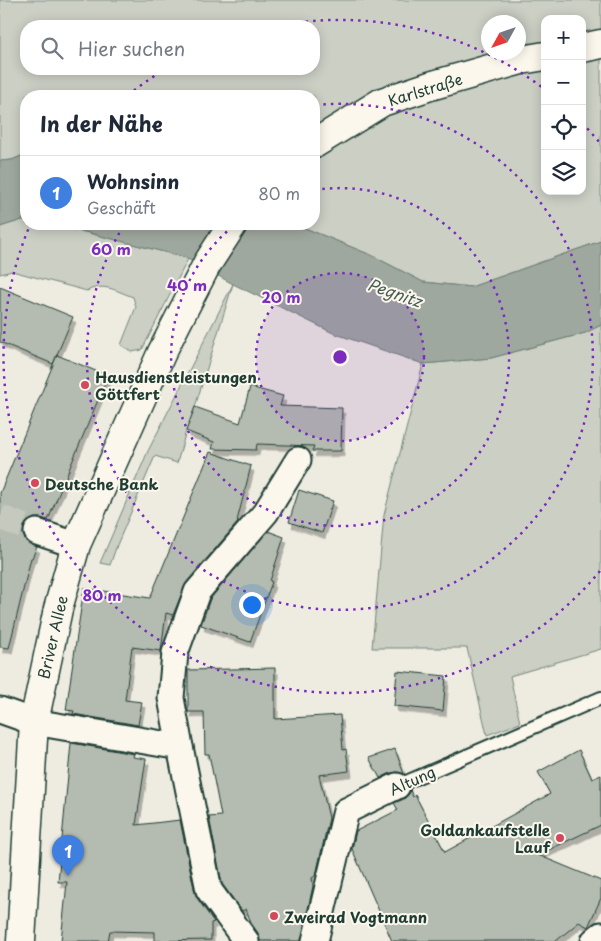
<!DOCTYPE html>
<html lang="de">
<head>
<meta charset="utf-8">
<style>
  :root { --surface:#fff; --page:#f6f6f7; --text:#1f2937; --muted:#747a83; --line:#e0e1e3; --accent:#d1495b }
  body { margin:0; font-family:"Playpen Sans",sans-serif; background:var(--page); color:var(--text) }
  .controls { position:absolute; right:15px; top:15px; display:grid; overflow:hidden; border-radius:10px; box-shadow:0 2px 12px #0003 }
  .controls button { width:45px; height:45px; display:grid; place-items:center; padding:0; border:0; border-bottom:1px solid var(--line); background:var(--surface); color:var(--text); font:25px sans-serif }
  .compass { position:absolute; left:481px; top:15px; width:45px; height:45px; border-radius:50%; background:var(--surface); box-shadow:0 2px 12px #0003; rotate:230deg }
  .you { position:absolute; left:251px; top:604px; width:18px; height:18px; margin:-12px; border:4px solid #fff; border-radius:50%; background:#1a73e8; box-shadow:0 0 0 8px #1a73e833 }
  .badge { display:grid; place-items:center; width:32px; height:32px; border-radius:50%; background:var(--accent); color:#fff; font-size:16px; font-weight:700 }
  .pin { position:absolute; translate:-50% -41px; filter:drop-shadow(0 1px 2px #0008) }
  .pin::after { content:''; position:absolute; top:26px; width:18px; height:15px; background:inherit; clip-path:polygon(0 0,100% 0,50% 100%) }
  .list { margin:0; padding:0; list-style:none }
  h2 { display:flex; justify-content:space-between; align-items:center; height:65px; margin:0; padding:0 20px; font-size:21px }
  h2 small { font-size:16px; font-weight:400; color:var(--muted) }
  .list li { display:grid; grid-template-columns:32px 1fr auto; gap:15px; align-items:center; box-sizing:border-box; height:75px; padding:0 20px; border-top:1px solid var(--line) }
  .list b { display:block; font-size:19px; white-space:nowrap }
  .list p { margin:0; font-size:16px; white-space:nowrap; color:var(--muted) }
  .list em { font-size:16px; font-style:normal; color:var(--muted) }
  .icon { flex:none; width:28px; height:28px; fill:none; stroke:currentColor; stroke-width:2; stroke-linecap:round; stroke-linejoin:round }
  .map { position:relative; flex:none; width:601px; height:941px; overflow:hidden }
  .search { position:absolute; background:var(--surface); box-shadow:0 2px 12px #0003; left:20px; top:20px; width:300px; height:55px; display:flex; align-items:center; gap:12px; box-sizing:border-box; padding:0 18px; border-radius:20px; color:var(--muted); font-size:19px }
  .panel { position:absolute; background:var(--surface); box-shadow:0 2px 12px #0003; left:20px; top:90px; width:300px; height:140px; border-radius:20px }
  .map>svg:first-child { display:block }
  .green { fill:#cbcfc4; stroke:#75867c; fill-rule:evenodd }
  .water { fill:#9fa89f; stroke:#6c7d74 }
  .building { fill:#b4bbb0; stroke:#1f3d34; filter:url(#shadow) }
  .lines { fill:none; stroke-linecap:round; stroke-linejoin:round }
  .street-tunnel { stroke:#c5c9be; stroke-width:25; stroke-dasharray:25 12; stroke-linecap:butt }
  .lane-casing { stroke:#1f3d34; stroke-width:16 }
  .street-casing { stroke:#1f3d34; stroke-width:29 }
  .secondary-casing { stroke:#1f3d34; stroke-width:31 }
  .lane { stroke:#fbf7ec; stroke-width:12 }
  .street { stroke:#fbf7ec; stroke-width:25 }
  .secondary { stroke:#fbf7ec; stroke-width:28 }
  .ring { fill:none; stroke:#7b2cbf; stroke-width:2.5; stroke-dasharray:2.5 5 }
  .poi-dot { fill:#d1495b; stroke:#fbf7ec; stroke-width:2 }
  .labels { text-anchor:middle; dominant-baseline:central; stroke-width:4; stroke-linejoin:round; paint-order:stroke }
  .street-label { font-size:15px; fill:#1f3d34; stroke:#fbf7ec }
  .poi-label { font-size:15px; font-weight:bold; fill:#1f3d34; stroke:#fbf7ec; text-anchor:start }
  .water-label { font-size:16px; font-style:italic; fill:#455d54; stroke:#fbf7ec }
  .centre { fill:#7b2cbf; stroke:#fbf7ec; stroke-width:2.5 }
  .ring-label { font-size:15px; text-anchor:middle; font-weight:bold; fill:#7b2cbf; stroke:#fbf7ec; stroke-width:4; stroke-linejoin:round; paint-order:stroke }
</style>
</head>
<body>
<div class="map">
<svg width="601" height="941" viewBox="0 0 601 941">
  <defs>
    <filter id="shadow"><feDropShadow dx="3" dy="5.5" stdDeviation="0" flood-color="#0004"/></filter>
  </defs>
  <rect width="100%" height="100%" fill="#eeece1"/>
  <filter id="ink" filterUnits="userSpaceOnUse"><feTurbulence type="fractalNoise" baseFrequency=".02" numOctaves="2"/><feDisplacementMap in="SourceGraphic" scale="10" xChannelSelector="R" yChannelSelector="G"/><feConvolveMatrix kernelMatrix="1 2 1 2 8 2 1 2 1" color-interpolation-filters="sRGB"/></filter>
  <g filter="url(#ink)">
    <!-- green -->
    <g class="green">
      <path d="M0,0H601V241L471,287L423,282L371,255L295,224H314V96H26V154L12,160L0,161ZM545,19H582V191H545ZM488,22H518V52H488ZM26,26H314V69H26Z"/>
      <path d="M22,220H26V224H43L85,232L184,257L188,259L142,350L132,352L121,345L136,307L133,297C116,291 104,282 87,291L12,271L0,274V227Z"/>
      <polygon points="233,284 195,407 186,431 177,463 155,456 117,545 110,565 100,563 148,451"/>
      <polygon points="601,325 601,649 510,676 520,723 487,735 467,648 372,648 384,515 423,364 491,358 585,333"/>
    </g>
    <!-- water -->
    <g class="water">
      <polygon points="26,154 26,220 22,220 0,227 0,161 12,160"/>
      <polygon points="43,224 295,224 371,255 423,282 471,287 601,241 601,325 585,333 491,358 423,364 333,333 233,284 184,257 85,232"/>
    </g>
    <!-- building -->
    <g class="building">
      <polygon points="0,287 73,317 53,364 0,342"/>
      <polygon points="57,355 108,376 48,520 41,518 34,518 27,522 24,527 23,534 26,541 37,547 32,558 31,558 9,648 0,647 0,493"/>
      <polygon points="250,387 283,396 280,406 342,408 341,451 312,451 314,446 257,444 256,450 212,449 214,442 186,431 195,407 240,423"/>
      <polygon points="210,452 251,466 237,521 239,521 186,583 173,615 166,613 161,651 132,647 125,700 142,702 138,725 73,714 74,711 66,710 84,588 150,598"/>
      <polygon points="299,490 333,501 322,533 289,522"/>
      <polygon points="268,531 284,537 270,581 272,582 250,642 201,625 210,599"/>
      <polygon points="275,668 275,719 340,715 343,750 346,749 349,771 319,775 329,818 316,875 312,878 313,886 301,941 260,941 258,933 251,923 246,909 242,911 222,884 209,817 221,816 209,754 205,754 204,712 188,712 188,670"/>
      <polygon points="397,671 446,676 443,711 394,706"/>
      <polygon points="71,743 134,754 133,757 146,759 136,825 180,820 195,893 197,898 214,922 211,923 211,940 155,941 155,932 110,931 108,941 61,941 67,882 58,882"/>
      <polygon points="395,749 404,774 397,772 391,773 380,778 369,758"/>
      <polygon points="579,750 592,779 601,775 601,825 538,855 601,881 601,898 588,927 579,922 556,941 392,941 352,849 356,831 398,810 394,803 404,799 409,794 410,790 413,797 415,795 445,852 550,794 538,772"/>
    </g>
    <g class="lines">
      <!-- street-tunnel -->
      <polyline class="street-tunnel" points="0,517 37,532"/>
      <!-- lane casing -->
      <g class="lane-casing">
        <polyline id="lane" points="397,786 601,698"/>
      </g>
      <!-- street casing -->
      <g class="street-casing">
        <g id="street">
          <polyline points="37,532 76,545"/>
          <polyline points="0,710 34,722 180,747 209,890 246,941"/>
          <polyline points="180,747 171,698 175,653 197,592 266,512 298,460"/>
          <polyline points="315,941 346,811 397,786"/>
          <polyline points="594,941 601,935"/>
        </g>
      </g>
      <!-- secondary casing -->
      <g class="secondary-casing">
        <g id="secondary">
          <polyline points="582,48 601,44"/>
          <polyline points="314,144 382,102 430,86 521,60 545,56"/>
          <polyline points="21,941 34,722 58,609 76,545 162,352 207,264 233,224"/>
        </g>
      </g>
      <!-- lane -->
      <use href="#lane" class="lane"/>
      <!-- street -->
      <use href="#street" class="street"/>
      <!-- secondary -->
      <use href="#secondary" class="secondary"/>
    </g>
  </g>
  <!-- distance rings -->
  <circle cx="340" cy="357" r="84" fill="#7b2cbf" fill-opacity=".12"/>
  <g class="ring">
    <circle cx="340" cy="357" r="84"/>
    <path d="M315 190A169 169 0 1 1 236 224"/>
    <path d="M316 105A253 253 0 1 1 124 225"/>
    <path d="M600 571A337 337 0 0 1 30 225M128 95A337 337 0 0 1 164 70M276 26A337 337 0 0 1 543 88M582 123A337 337 0 0 1 600 143"/>
  </g>
  <!-- markers -->
  <g class="poi-dot">
    <circle cx="85" cy="385" r="5"/>
    <circle cx="35" cy="483" r="5"/>
    <circle cx="560" cy="838" r="5"/>
    <circle cx="274" cy="916" r="5"/>
  </g>
  <g class="labels">
    <!-- street labels -->
    <g class="street-label">
      <text transform="translate(425 89) rotate(-17)">Karlstraße</text>
      <text transform="translate(52 637) rotate(-77)">Briver Allee</text>
      <text transform="translate(412 780) rotate(-24)">Altung</text>
    </g>
    <!-- poi labels -->
    <g class="poi-label">
      <text x="95" y="376">Hausdienstleistungen<tspan x="95" dy="17">Göttfert</tspan></text>
      <text x="45" y="483">Deutsche Bank</text>
      <text x="550" y="829" text-anchor="end">Goldankaufstelle<tspan x="550" dy="17">Lauf</tspan></text>
      <text x="284" y="916">Zweirad Vogtmann</text>
    </g>
    <!-- water labels -->
    <g class="water-label">
      <text transform="translate(395 292) rotate(19)">Pegnitz</text>
    </g>
  </g>
  <circle cx="340" cy="357" r="8" class="centre"/>
  <g class="ring-label">
    <text x="111" y="255">60 m</text>
    <text x="187" y="291">40 m</text>
    <text x="281" y="303">20 m</text>
    <text x="102" y="601">80 m</text>
  </g>
</svg>
<div class="controls">
<button>+</button>
<button>−</button>
<button><svg class="icon" aria-label="locate" viewBox="0 0 24 24"><circle cx="12" cy="12" r="6"/><path d="M12 2v4M12 18v4M2 12h4M18 12h4"/></svg></button>
<button><svg class="icon" aria-label="layers" viewBox="0 0 24 24"><path d="M12 4l9 5-9 5-9-5zM3 14l9 5 9-5"/></svg></button>
</div>
<svg class="compass" viewBox="-18 -18 36 36"><path d="M0-13l5 13h-10z" fill="#e53935"/><path d="M0 13l5-13h-10z" fill="#747a83"/></svg>
<div class="you"></div>
<div class="pin badge" style="left:68px;top:876px;background:#3f7fe0">1</div>
<div class="search"><svg class="icon" aria-label="search" viewBox="0 0 24 24"><circle cx="10" cy="10" r="6"/><path d="M15 15l6 6"/></svg>Hier suchen</div>
<section class="panel">
<h2>In der Nähe<small></small></h2>
<ul class="list">
<li><span class="badge" style="background:#3f7fe0">1</span><div><b>Wohnsinn</b><p>Geschäft</p></div><em>80 m</em></li>
</ul>
</section>
</div>
</body>
</html>
